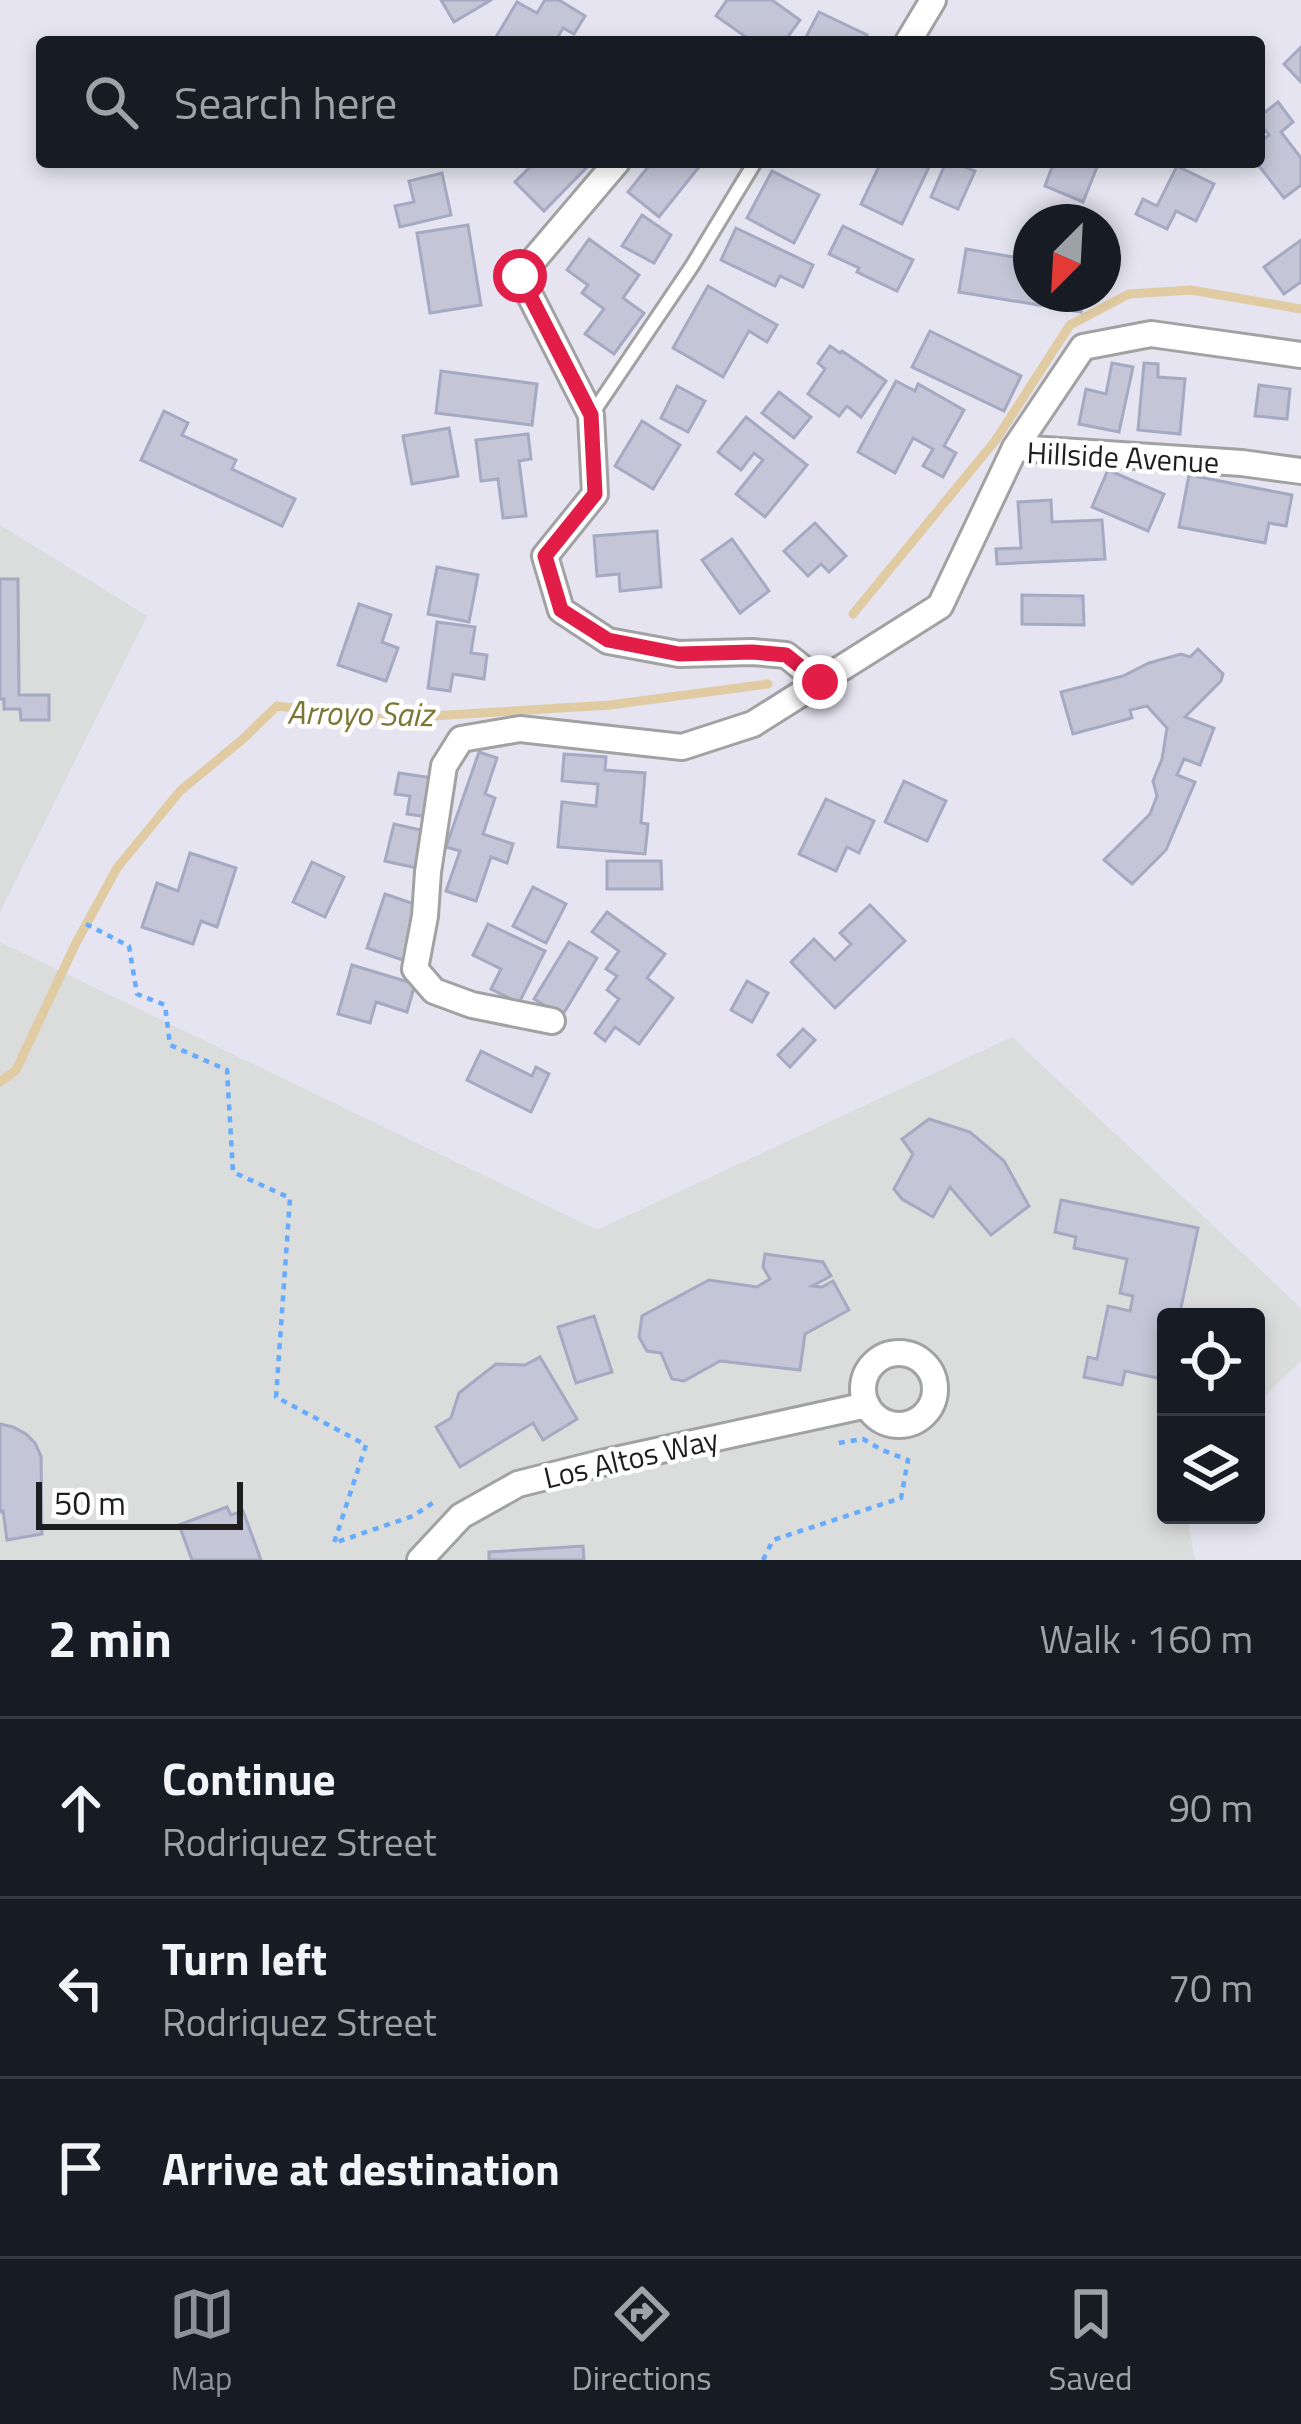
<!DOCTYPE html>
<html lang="en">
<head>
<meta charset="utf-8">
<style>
  :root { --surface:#171b24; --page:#242831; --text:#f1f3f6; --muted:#9ea1a6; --line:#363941; --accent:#8c9099 }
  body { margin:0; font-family:"Titillium Web",sans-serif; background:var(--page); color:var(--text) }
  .controls { position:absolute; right:36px; bottom:36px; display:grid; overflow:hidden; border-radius:12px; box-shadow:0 6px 18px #0003 }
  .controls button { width:108px; height:108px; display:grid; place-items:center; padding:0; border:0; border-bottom:3px solid var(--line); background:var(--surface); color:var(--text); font:60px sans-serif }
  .compass { position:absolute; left:1013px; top:204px; width:108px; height:108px; border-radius:50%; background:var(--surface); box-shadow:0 6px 18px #0003; rotate:204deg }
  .scale { position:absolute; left:36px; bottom:30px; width:207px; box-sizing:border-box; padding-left:12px; border:6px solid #1e1e1e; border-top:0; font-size:33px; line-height:42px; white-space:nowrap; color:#1e1e1e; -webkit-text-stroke:9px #fff; paint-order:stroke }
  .stop { position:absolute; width:36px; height:36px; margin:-27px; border:9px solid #e11d48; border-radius:50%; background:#fff }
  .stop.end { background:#e11d48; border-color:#fff; box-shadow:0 3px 12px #0008 }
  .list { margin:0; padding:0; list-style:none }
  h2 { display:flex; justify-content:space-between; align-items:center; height:156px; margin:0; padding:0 48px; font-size:51px }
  h2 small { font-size:39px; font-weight:400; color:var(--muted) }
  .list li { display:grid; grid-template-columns:78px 1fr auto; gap:36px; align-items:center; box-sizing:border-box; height:180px; padding:0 48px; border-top:3px solid var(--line) }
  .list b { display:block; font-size:45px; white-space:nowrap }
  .list p { margin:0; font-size:39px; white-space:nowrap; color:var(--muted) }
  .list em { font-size:39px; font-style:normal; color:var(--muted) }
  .icon { flex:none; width:66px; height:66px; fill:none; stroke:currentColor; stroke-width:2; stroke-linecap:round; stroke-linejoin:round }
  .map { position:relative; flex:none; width:1301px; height:1560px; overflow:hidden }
  .search { position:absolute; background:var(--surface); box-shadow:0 6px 18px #0003; left:36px; right:36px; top:36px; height:132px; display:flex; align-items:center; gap:30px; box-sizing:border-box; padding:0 42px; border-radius:12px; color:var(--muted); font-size:45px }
  .sheet { height:696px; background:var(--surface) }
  nav { display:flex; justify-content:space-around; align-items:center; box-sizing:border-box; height:168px; border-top:3px solid var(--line); background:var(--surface); font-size:33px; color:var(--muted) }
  nav a { display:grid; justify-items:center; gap:6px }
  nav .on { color:var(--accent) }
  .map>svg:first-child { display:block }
  .residential { fill:#dbdcdc }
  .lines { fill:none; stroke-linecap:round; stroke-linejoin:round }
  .stream { stroke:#e0cba2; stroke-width:9 }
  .building { fill:#c4c6d7; stroke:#a5a9c2; stroke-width:3 }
  .lane-casing { stroke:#a2a2a2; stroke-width:18 }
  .street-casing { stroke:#a2a2a2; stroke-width:30 }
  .path { stroke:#65abff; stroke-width:4.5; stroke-dasharray:6 6; stroke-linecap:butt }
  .lane { stroke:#fff; stroke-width:12 }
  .street { stroke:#fff; stroke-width:24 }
  .route { stroke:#e11d48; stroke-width:15 }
  .labels { text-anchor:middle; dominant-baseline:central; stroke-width:9; stroke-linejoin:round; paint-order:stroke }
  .street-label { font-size:30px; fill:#1e1e1e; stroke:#fff }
  .water-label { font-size:33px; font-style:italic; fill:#7a7633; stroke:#fff }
</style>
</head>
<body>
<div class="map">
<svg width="1301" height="1560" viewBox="0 0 1301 1560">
  <rect width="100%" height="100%" fill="#e5e4f0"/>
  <!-- residential -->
  <g class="residential">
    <polygon points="0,525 147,616 0,912"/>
    <polygon points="0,942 597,1230 1012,1037 1301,1308 1301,1361 1256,1405 1256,1317 1166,1317 1166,1515 1187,1515 1195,1560 0,1560"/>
  </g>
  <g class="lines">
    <!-- stream -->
    <g class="stream">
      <polyline points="853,614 995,441 1070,325 1129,294 1191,290 1301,309"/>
      <polyline points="0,1082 16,1070 76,943 117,868 180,791 243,739 277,706 383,719 610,705 768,684"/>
    </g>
  </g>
  <!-- building -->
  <g class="building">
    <polygon points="441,0 491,0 454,22"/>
    <polygon points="545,0 559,0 585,16 574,34 563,28 555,42 493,42 517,2 537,13"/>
    <polygon points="727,0 772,0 800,20 784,42 753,42 716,16"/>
    <polygon points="819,12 867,35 863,42 816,42 806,37"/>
    <polygon points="1301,47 1301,82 1284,64"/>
    <polygon points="1278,102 1293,122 1281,132 1301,158 1301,185 1284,198 1256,162 1259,162 1259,143 1269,135 1259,122 1259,117"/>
    <polygon points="535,162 590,162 591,163 544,211 515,182"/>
    <polygon points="652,162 703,162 659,217 628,192"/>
    <polygon points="881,162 917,162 929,167 902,224 861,204"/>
    <polygon points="946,162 953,162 975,171 958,209 931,197"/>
    <polygon points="1039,162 1099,162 1083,202 1045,186 1052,167"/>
    <polygon points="1177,166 1214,184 1196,221 1176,211 1167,229 1136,214 1143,199 1157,206"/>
    <polygon points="772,171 819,195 794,243 747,218"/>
    <polygon points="442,173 451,215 400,227 395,206 414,202 409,181"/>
    <polygon points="642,215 671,235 654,263 622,246"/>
    <polygon points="468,225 481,305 430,313 417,233"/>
    <polygon points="843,226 913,260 897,291 857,272 859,268 829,254"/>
    <polygon points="736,228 813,265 803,287 780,276 775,286 721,260"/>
    <polygon points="589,239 639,275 623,298 644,313 614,354 585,334 604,309 582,293 588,285 567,270"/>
    <polygon points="1301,240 1301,282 1284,294 1264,267"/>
    <polygon points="966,249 1031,260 1031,294 1084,294 1081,312 959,292"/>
    <polygon points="708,286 777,325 767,342 749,331 723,377 673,348"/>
    <polygon points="930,331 1021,376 1004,411 912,367"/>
    <polygon points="830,346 840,353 842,351 886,381 861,417 847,406 839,416 808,394 825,369 818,363"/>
    <polygon points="1112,363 1133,367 1119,432 1079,424 1086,389 1106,394"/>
    <polygon points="1144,363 1158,364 1158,377 1185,379 1180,434 1138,430"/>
    <polygon points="441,371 537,384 532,425 436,413"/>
    <polygon points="896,381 915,391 918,384 964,410 944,446 956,453 943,477 923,466 933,449 913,438 895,473 858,452"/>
    <polygon points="1259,385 1290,389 1287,419 1255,416"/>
    <polygon points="677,386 705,401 688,432 661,418"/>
    <polygon points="779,392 811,417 794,438 762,413"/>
    <polygon points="164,411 188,423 182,435 236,460 232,469 295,499 282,526 141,460"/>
    <polygon points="746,417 807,465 765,517 736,494 763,460 754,453 741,470 718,452"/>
    <polygon points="642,421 680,445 653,489 615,466"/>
    <polygon points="449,428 458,476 412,484 403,436"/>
    <polygon points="528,434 531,459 519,461 526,516 503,518 498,479 481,481 476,440"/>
    <polygon points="1108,470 1164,494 1148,531 1092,507"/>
    <polygon points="1189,475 1292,495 1286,526 1269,523 1265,543 1179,527"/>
    <polygon points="1051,500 1052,522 1102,520 1105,559 997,564 996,549 1021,548 1018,502"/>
    <polygon points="815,523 846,556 829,572 821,564 808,576 784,551"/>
    <polygon points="657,531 661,587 620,591 619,574 597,576 594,536"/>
    <polygon points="732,539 769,591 740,613 702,560"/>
    <polygon points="437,567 478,575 469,622 428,614"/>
    <polygon points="0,579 18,579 19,695 49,695 49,720 21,720 20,709 4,709 4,699 0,699"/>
    <polygon points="1022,595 1083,596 1084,625 1022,624"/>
    <polygon points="359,604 391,615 382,642 398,648 386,681 338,665"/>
    <polygon points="437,622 475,627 471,653 487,655 484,679 453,674 450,691 428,688"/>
    <polygon points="1198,649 1223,674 1221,681 1185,717 1214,728 1200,765 1184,759 1177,775 1195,782 1166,850 1132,884 1104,860 1150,814 1157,796 1153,781 1162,759 1167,728 1147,706 1130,710 1132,718 1073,734 1061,692 1123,676 1149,663 1181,654 1190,657"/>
    <polygon points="479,752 497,758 485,794 495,798 483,834 513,844 507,863 491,857 476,901 446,891 460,851 446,847"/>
    <polygon points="564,754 606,757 605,770 645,773 641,823 648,824 645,854 558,847 562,802 596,806 598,784 562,781"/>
    <polygon points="399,773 433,778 428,817 407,814 410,796 395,794"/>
    <polygon points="904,781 946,801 927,841 885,822"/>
    <polygon points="826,799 874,821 859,853 847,847 836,871 799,854"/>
    <polygon points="394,824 429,832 421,869 385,861"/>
    <polygon points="190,853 236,868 217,927 201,921 193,944 142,927 157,883 178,891"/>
    <polygon points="607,861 661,861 662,889 607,889"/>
    <polygon points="312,862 344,877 325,917 293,902"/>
    <polygon points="533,887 566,904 546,943 513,926"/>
    <polygon points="385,894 420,906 403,960 367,948"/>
    <polygon points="870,905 905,941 835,1008 791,962 814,939 835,960 851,944 840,933"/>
    <polygon points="607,912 665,954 647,978 673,998 639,1044 615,1027 605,1041 595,1033 619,999 607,990 617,976 606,969 619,951 592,932"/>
    <polygon points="488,924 545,951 519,1003 491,989 501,969 473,955"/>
    <polygon points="569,942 597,958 562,1016 534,999"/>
    <polygon points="352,965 415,984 407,1012 376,1002 370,1023 338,1014"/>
    <polygon points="747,981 768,993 752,1022 731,1010"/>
    <polygon points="803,1029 815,1040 790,1067 778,1055"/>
    <polygon points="481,1051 532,1076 536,1067 549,1074 531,1112 467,1080"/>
    <polygon points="929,1119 970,1132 1004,1161 1029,1206 991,1235 950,1187 933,1217 902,1199 894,1189 913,1154 902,1139"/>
    <polygon points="1061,1200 1198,1228 1179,1317 1166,1317 1166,1362 1162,1379 1125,1371 1122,1385 1084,1377 1088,1357 1097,1359 1108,1306 1130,1311 1133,1296 1120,1293 1127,1259 1074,1248 1076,1237 1055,1232"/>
    <polygon points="765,1254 823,1262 831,1276 812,1286 822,1287 833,1281 849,1310 805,1334 800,1370 720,1361 684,1381 672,1379 661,1353 647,1351 639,1337 642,1316 709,1280 757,1287 770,1279 763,1267"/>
    <polygon points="594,1316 612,1372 576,1383 558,1327"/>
    <polygon points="540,1357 577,1419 543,1440 533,1423 460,1467 436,1427 451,1418 459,1393 496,1364 525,1365"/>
    <polygon points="0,1424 13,1427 26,1434 35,1443 41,1456 42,1534 7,1540 3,1511 0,1512"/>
    <polygon points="227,1507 231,1515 243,1511 261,1560 192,1560 179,1525"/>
    <polygon points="583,1546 584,1560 489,1560 489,1552"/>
  </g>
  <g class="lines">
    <!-- lane casing -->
    <g class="lane-casing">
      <polyline id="lane" points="592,414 692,266 755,162"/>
    </g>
    <!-- street casing -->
    <g class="street-casing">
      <g id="street">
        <polyline points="908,42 933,0"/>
        <polyline points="617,162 520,276 591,415 595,494 545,556 561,610 608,641 679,654 752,652 786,655 819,681"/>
        <polyline points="1015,448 1242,463 1301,471"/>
        <polyline points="552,1021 472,1005 434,991 415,969 425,916 428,872 444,766 461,739 520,729 682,747 753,724 940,606 1015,448 1083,347 1151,334 1301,355"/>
        <circle cx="899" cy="1389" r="36"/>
        <polyline points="420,1560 461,1516 518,1484 597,1464 867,1405"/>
      </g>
    </g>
    <!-- path -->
    <g class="path">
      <polyline points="86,924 129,946 137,994 165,1005 170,1045 227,1070 233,1172 290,1198 276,1397 366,1445 334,1543 413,1516 437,1500"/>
      <polyline points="763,1560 773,1540 901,1498 908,1460 882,1450 863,1439 833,1444"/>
    </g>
    <!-- lane -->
    <use href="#lane" class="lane"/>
    <!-- street -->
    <use href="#street" class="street"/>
  </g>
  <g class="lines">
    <!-- route -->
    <polyline class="route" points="520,276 591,415 595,494 545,556 561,610 608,640 679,654 752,652 786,655 820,682"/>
  </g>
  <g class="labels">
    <!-- street labels -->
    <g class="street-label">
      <text transform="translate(1123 457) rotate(3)">Hillside Avenue</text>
      <text transform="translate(631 1458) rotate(-13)">Los Altos Way</text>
    </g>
    <!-- water labels -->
    <g class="water-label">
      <text transform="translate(360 713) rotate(1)">Arroyo Saiz</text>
    </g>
  </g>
</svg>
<div class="controls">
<button><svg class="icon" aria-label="locate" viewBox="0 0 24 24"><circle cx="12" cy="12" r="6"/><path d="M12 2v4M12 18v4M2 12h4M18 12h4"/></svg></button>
<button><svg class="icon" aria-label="layers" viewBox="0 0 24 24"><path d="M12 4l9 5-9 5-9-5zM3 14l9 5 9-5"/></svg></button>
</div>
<svg class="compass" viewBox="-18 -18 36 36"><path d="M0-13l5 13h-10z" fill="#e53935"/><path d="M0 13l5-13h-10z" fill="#9ea1a6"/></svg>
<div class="scale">50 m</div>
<div class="stop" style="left:520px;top:276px"></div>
<div class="stop end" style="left:820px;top:682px"></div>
<div class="search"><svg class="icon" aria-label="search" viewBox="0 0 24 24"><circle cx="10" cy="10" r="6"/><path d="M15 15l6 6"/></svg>Search here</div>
</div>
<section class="sheet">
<h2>2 min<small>Walk · 160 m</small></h2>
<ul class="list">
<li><svg class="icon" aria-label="ahead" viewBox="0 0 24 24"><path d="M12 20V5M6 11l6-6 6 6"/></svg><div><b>Continue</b><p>Rodriquez Street</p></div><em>90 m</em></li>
<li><svg class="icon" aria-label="left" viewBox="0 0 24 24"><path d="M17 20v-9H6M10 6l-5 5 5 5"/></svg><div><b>Turn left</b><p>Rodriquez Street</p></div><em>70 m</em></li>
<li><svg class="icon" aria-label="arrive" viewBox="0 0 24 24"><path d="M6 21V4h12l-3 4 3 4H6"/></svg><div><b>Arrive at destination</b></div></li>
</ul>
</section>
<nav>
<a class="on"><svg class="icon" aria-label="map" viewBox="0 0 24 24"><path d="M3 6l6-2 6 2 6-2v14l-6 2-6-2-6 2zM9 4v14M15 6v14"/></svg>Map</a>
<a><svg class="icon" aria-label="directions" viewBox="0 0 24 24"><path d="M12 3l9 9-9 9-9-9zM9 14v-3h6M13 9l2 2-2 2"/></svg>Directions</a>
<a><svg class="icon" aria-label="saved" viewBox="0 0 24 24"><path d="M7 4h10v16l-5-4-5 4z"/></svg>Saved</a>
</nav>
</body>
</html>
